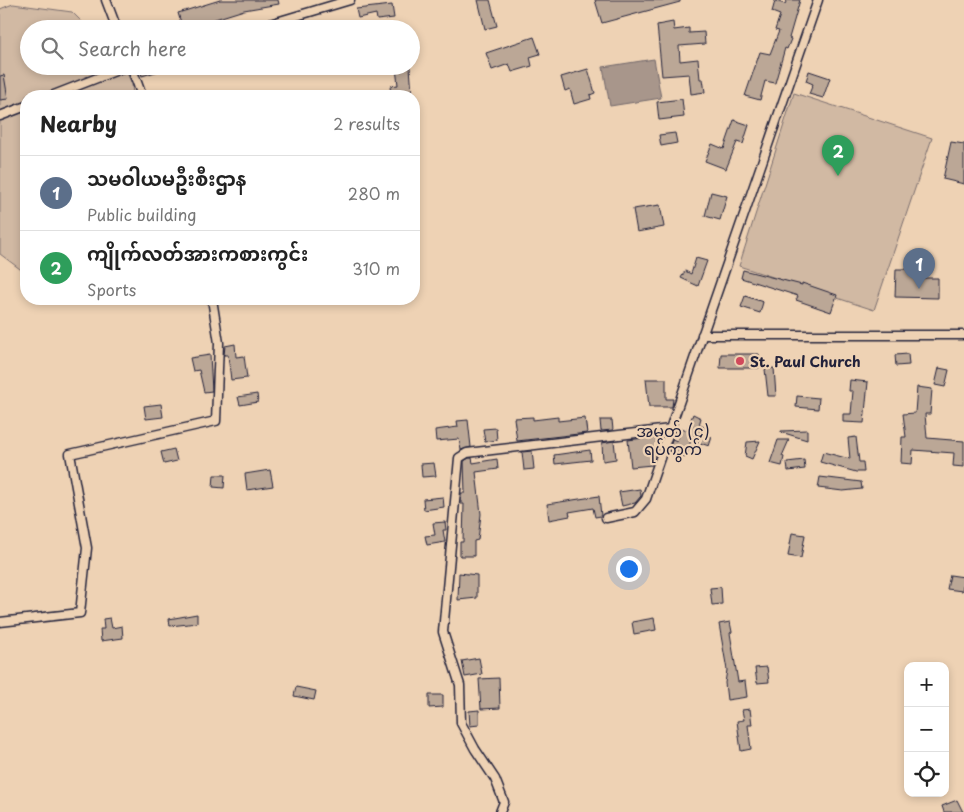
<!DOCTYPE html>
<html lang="en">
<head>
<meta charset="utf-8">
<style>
  :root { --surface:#fff; --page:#f2f2f2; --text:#222; --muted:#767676; --line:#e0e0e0; --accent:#ea580c }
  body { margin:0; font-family:"Playpen Sans","Noto Sans Myanmar",sans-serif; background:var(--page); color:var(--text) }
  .controls { position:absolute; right:15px; bottom:15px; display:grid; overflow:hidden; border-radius:10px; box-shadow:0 2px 8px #0003 }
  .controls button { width:45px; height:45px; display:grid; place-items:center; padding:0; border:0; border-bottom:1px solid var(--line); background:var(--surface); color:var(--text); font:25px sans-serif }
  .you { position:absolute; left:628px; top:568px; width:18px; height:18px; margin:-12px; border:4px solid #fff; border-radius:50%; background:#1a73e8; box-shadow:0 0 0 8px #1a73e833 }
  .badge { display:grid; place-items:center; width:32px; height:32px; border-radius:50%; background:var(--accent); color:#fff; font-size:16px; font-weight:700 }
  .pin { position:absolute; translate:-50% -41px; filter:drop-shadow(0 1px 2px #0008) }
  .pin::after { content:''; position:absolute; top:26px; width:18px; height:15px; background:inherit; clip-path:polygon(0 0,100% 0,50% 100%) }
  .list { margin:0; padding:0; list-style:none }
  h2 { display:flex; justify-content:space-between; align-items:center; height:65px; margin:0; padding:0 20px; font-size:21px }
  h2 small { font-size:16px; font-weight:400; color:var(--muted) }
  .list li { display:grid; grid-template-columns:32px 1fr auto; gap:15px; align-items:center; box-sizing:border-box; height:75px; padding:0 20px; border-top:1px solid var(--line) }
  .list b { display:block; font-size:19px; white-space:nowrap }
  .list p { margin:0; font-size:16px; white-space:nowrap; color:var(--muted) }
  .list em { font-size:16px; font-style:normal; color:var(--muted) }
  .icon { flex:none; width:28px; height:28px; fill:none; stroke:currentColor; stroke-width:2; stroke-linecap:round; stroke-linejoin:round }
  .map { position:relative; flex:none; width:964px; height:812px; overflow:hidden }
  .search { position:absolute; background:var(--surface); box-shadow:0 2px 8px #0003; left:20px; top:20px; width:400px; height:55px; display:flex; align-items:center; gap:12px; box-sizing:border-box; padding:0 18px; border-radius:28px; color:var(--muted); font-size:19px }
  .panel { position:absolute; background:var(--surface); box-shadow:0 2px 8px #0003; left:20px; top:90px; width:400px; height:215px; border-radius:20px }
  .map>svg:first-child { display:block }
  .green { fill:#d1b9a3; stroke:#7a6e6f }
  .water { fill:#a8968b; stroke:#72686b }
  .building { fill:#bba796; stroke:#22223b }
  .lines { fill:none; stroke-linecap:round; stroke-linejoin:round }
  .minor-casing { stroke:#22223b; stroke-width:11 }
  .minor { stroke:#eed2b4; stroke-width:8 }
  .poi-dot { fill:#d1495b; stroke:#eed2b4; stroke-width:2 }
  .labels { text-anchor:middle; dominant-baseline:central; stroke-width:4.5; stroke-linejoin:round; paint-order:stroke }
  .poi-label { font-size:14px; font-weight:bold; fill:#22223b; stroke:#eed2b4; text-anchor:start }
  .quarter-label { font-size:16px; fill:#22223b; stroke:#eed2b4 }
</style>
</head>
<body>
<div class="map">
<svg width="964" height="812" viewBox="0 0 964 812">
  <rect width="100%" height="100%" fill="#eed2b4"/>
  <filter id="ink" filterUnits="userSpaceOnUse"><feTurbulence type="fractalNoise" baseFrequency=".02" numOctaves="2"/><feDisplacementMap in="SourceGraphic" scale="10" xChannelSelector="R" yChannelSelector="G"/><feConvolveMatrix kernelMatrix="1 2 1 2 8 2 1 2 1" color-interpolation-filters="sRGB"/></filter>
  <g filter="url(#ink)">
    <!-- green -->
    <g class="green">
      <polygon points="13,4 72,12 89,29 29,29 29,66 124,66 132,84 133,96 26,96 26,271 24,272 0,254 0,9"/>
      <polygon points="794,93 932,138 874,310 739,266"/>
    </g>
    <!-- water -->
    <polygon class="water" points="654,59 661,98 610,106 603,67"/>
    <!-- building -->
    <g class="building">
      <polygon points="220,0 278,0 279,4 244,10 183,29 178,13"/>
      <polygon points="478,0 490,0 497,26 485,29"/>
      <polygon points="595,0 680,0 680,2 602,23"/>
      <polygon points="787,0 800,0 789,38 791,39 787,49 785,48 775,83 765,81 760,100 745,96 760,52 770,54 779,31 775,30 780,15 772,12 775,1 785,4"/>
      <polygon points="392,5 394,18 377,20 376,14 358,18 356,9"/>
      <polygon points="673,22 674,30 689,28 689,33 704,32 705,44 679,46 680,61 698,59 700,79 703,79 705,92 691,94 689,74 662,76 657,25"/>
      <polygon points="534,37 540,54 530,57 532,66 512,72 509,64 492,70 486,53"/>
      <polygon points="139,66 168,66 169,68 142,76"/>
      <polygon points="410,67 412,94 391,96 390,86 398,85 396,68"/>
      <polygon points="588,69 595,93 590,95 591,99 574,104 570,89 565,91 561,77"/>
      <polygon points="809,71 830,78 823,98 809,94 813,84 806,81"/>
      <polygon points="4,75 8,99 0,100 0,76"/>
      <polygon points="682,99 684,117 659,120 657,102"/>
      <polygon points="734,120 749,125 743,144 737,142 726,169 705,161 712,144 724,149"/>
      <polygon points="675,133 677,143 661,146 659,135"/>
      <polygon points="951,142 964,144 964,184 943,179"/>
      <polygon points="711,192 727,196 720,220 705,216"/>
      <polygon points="660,205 664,227 637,232 633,209"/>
      <polygon points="696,258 707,261 698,286 681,278 685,271 691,274"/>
      <polygon points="896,269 915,269 915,278 938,278 938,298 895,297"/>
      <polygon points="743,270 802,285 802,283 837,295 831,312 796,300 798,296 741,278"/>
      <polygon points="745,296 763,302 760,313 741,307"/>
      <polygon points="235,344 236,357 244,356 247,378 231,380 228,355 224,355 225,346"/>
      <polygon points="721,354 759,354 759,368 720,368"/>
      <polygon points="908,354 909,365 896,366 895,355"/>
      <polygon points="210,355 212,391 204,392 199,370 193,371 190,358"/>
      <polygon points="774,368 776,396 768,396 765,369"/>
      <polygon points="939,368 949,370 945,387 935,385"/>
      <polygon points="646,379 666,379 666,399 673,399 672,407 649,407"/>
      <polygon points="850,380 868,382 864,423 843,422 843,414 851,414 853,391 849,391"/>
      <polygon points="917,387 932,389 930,414 925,414 927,438 964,441 964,467 953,466 954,453 913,450 912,464 901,463 902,437 906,437 903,414 915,413"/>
      <polygon points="257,394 258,402 240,405 238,397"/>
      <polygon points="797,396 819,398 818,409 796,407"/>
      <polygon points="161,404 163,417 146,419 144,406"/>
      <polygon points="693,414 701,418 699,425 704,427 701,434 712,437 709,446 691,440 686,457 669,452 672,439 677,441 681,428 687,430"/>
      <polygon points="533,417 533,420 558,417 558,421 585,418 587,433 517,441 514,418"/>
      <polygon points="468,420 471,447 461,450 459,439 436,441 435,430 458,427 457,421"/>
      <polygon points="600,420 612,420 613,430 601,431"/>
      <polygon points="496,428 497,440 485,442 483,429"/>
      <polygon points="807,430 807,440 781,432 781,431"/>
      <polygon points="660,436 657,448 653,447 654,458 652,465 631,467 628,440"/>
      <polygon points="856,437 859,462 863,462 864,472 856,472 820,462 823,452 850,459 848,438"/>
      <polygon points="778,440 789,440 782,456 784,457 782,466 770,463"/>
      <polygon points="614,441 616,459 603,461 602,443"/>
      <polygon points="760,441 752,459 745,456 747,442"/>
      <polygon points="174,449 177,461 164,464 161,452"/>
      <polygon points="590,450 591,460 555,464 554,455"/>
      <polygon points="532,451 534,469 524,470 522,452"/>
      <polygon points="469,458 472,458 473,463 497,459 498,469 476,472 481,514 478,540 474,541 474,556 460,556 460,542 463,542 464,504 461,504 461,493 465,493 464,461"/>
      <polygon points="804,460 805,469 788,471 787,462"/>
      <polygon points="434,463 436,476 422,477 421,464"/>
      <polygon points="270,470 273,486 247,490 245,474"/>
      <polygon points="214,475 225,475 224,488 213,487"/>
      <polygon points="820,477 861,482 862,489 843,491 818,488"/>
      <polygon points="640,489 641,496 635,503 622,506 619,492"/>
      <polygon points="599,496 601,516 595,517 593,508 569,512 570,516 549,520 547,504"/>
      <polygon points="443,497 444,507 424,510 423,499"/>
      <polygon points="445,522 446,530 443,530 445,542 427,545 425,536 435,535 433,523"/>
      <polygon points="792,533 805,535 801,558 788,556"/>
      <polygon points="459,573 477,575 477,598 458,600"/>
      <polygon points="950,575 964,577 962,591 947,589"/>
      <polygon points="721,587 722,604 712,605 710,588"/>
      <polygon points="197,614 197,623 170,626 169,619"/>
      <polygon points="110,618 112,628 122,626 123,638 101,641 100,629 104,629 103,619"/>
      <polygon points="654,618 656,630 634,634 632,622"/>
      <polygon points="730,622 732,632 730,633 738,682 745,681 747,697 727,700 725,683 727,670 719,624"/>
      <polygon points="479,658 482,674 465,677 462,661"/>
      <polygon points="767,667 769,682 757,683 755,668"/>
      <polygon points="499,678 500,708 481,709 479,679"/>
      <polygon points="296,687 316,691 314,700 294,696"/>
      <polygon points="429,695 443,695 443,707 429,708"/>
      <polygon points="750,709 752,725 748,725 751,749 741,751 737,721 744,720 742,710"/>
      <polygon points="479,710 479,725 470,726 469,711"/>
      <polygon points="957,800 963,812 944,812 942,806"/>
    </g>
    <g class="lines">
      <!-- minor casing -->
      <g class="minor-casing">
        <g id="minor">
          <polyline points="106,0 117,29"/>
          <polyline points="253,29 350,0"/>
          <polyline points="131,66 142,96"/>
          <polyline points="51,96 128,66"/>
          <polyline points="0,116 26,106"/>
          <polyline points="702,335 964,335"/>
          <polyline points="606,518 635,512 646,499 670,429"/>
          <polyline points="0,622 80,613 87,548 70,454 216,421 219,343 212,299"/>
          <polyline points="500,812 504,802 495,779 475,749 461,723 460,685 443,632 459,458 467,453 670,429 818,0"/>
        </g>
      </g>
      <!-- minor -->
      <use href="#minor" class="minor"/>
    </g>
  </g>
  <!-- markers -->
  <circle class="poi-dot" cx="740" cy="361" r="5"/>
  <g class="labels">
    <!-- poi labels -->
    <g class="poi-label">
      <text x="750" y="361">St. Paul Church</text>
    </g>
    <!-- quarter labels -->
    <g class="quarter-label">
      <text x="673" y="430">အမှတ် (၄)<tspan x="673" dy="18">ရပ်ကွက်</tspan></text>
    </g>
  </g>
</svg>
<div class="controls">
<button>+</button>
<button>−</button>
<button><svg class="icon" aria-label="locate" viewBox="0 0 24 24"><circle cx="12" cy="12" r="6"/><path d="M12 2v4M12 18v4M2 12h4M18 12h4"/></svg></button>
</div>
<div class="you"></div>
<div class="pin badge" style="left:919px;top:289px;background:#5c6f8a">1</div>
<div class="pin badge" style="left:838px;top:176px;background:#2e9e5b">2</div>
<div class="search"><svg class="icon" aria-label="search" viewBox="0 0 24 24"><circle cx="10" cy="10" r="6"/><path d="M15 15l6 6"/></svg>Search here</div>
<section class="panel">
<h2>Nearby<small>2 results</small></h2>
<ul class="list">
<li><span class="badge" style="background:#5c6f8a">1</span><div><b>သမဝါယမဦးစီးဌာန</b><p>Public building</p></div><em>280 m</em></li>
<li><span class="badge" style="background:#2e9e5b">2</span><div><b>ကျိုက်လတ်အားကစားကွင်း</b><p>Sports</p></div><em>310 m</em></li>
</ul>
</section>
</div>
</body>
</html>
